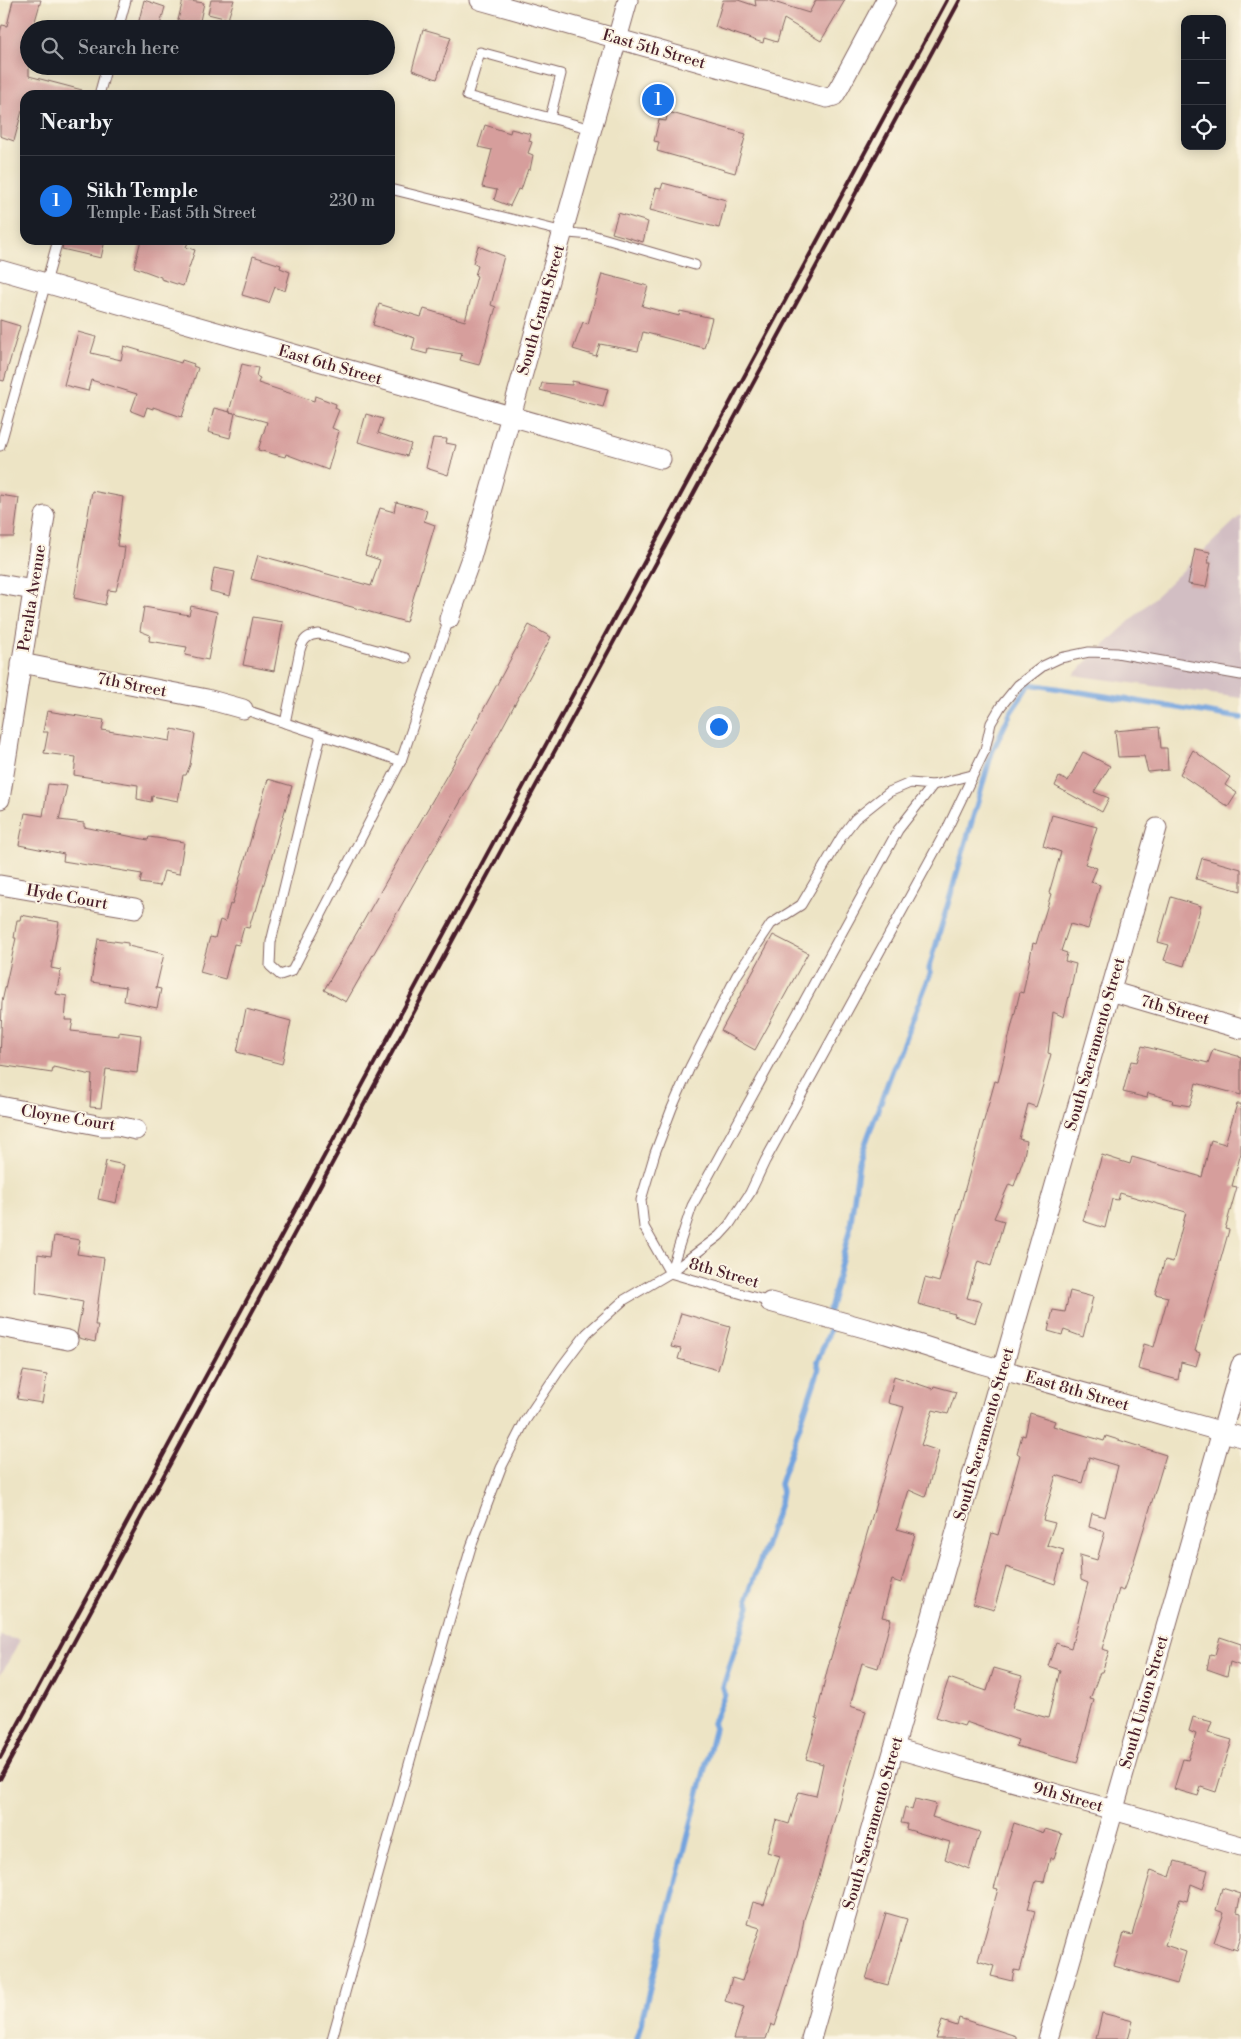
<!DOCTYPE html>
<html lang="en">
<head>
<meta charset="utf-8">
<style>
  :root { --surface:#171b24; --page:#20242c; --text:#f1f3f6; --muted:#9ea1a6; --line:#363941; --accent:#1a73e8 }
  body { margin:0; font-family:"Libre Bodoni",serif; background:var(--page); color:var(--text) }
  .controls { position:absolute; right:15px; top:15px; display:grid; overflow:hidden; border-radius:10px; box-shadow:0 2px 12px #0003 }
  .controls button { width:45px; height:45px; display:grid; place-items:center; padding:0; border:0; border-bottom:1px solid var(--line); background:var(--surface); color:var(--text); font:25px sans-serif }
  .you { position:absolute; left:718px; top:726px; width:18px; height:18px; margin:-12px; border:4px solid #fff; border-radius:50%; background:#1a73e8; box-shadow:0 0 0 8px #1a73e833 }
  .badge { display:grid; place-items:center; width:32px; height:32px; border-radius:50%; background:var(--accent); color:#fff; font-size:16px; font-weight:700 }
  .pin { position:absolute; translate:-50% -50%; border:2px solid #fff; box-shadow:0 1px 5px #0006 }
  .list { margin:0; padding:0; list-style:none }
  h2 { display:flex; justify-content:space-between; align-items:center; height:65px; margin:0; padding:0 20px; font-size:21px }
  h2 small { font-size:16px; font-weight:400; color:var(--muted) }
  .list li { display:grid; grid-template-columns:32px 1fr auto; gap:15px; align-items:center; box-sizing:border-box; height:90px; padding:0 20px; border-top:1px solid var(--line) }
  .list b { display:block; font-size:19px; white-space:nowrap }
  .list p { margin:0; font-size:16px; white-space:nowrap; color:var(--muted) }
  .list em { font-size:16px; font-style:normal; color:var(--muted) }
  .icon { flex:none; width:28px; height:28px; fill:none; stroke:currentColor; stroke-width:2; stroke-linecap:round; stroke-linejoin:round }
  .map { position:relative; flex:none; width:1241px; height:2039px; overflow:hidden }
  .search { position:absolute; background:var(--surface); box-shadow:0 2px 12px #0003; left:20px; top:20px; width:375px; height:55px; display:flex; align-items:center; gap:12px; box-sizing:border-box; padding:0 18px; border-radius:28px; color:var(--muted); font-size:19px }
  .panel { position:absolute; background:var(--surface); box-shadow:0 2px 12px #0003; left:20px; top:90px; width:375px; height:155px; border-radius:15px }
  .map>svg:first-child { display:block }
  .industrial { fill:#d2bec3 }
  .lines { fill:none; stroke-linecap:round; stroke-linejoin:round }
  .stream { stroke:#74a4de; stroke-width:5.5 }
  .building { fill:#d69e9c }
  .lane-casing { stroke:#836461; stroke-width:11 }
  .street-casing { stroke:#836461; stroke-width:21 }
  .lane { stroke:#fff; stroke-width:9 }
  .street { stroke:#fff; stroke-width:19 }
  .rail { stroke:#4a1f2b; stroke-width:4 }
  .labels { text-anchor:middle; dominant-baseline:central; stroke-width:4; stroke-linejoin:round; paint-order:stroke }
  .street-label { font-size:16px; fill:#4a1f2b; stroke:#fcf5e5 }
</style>
</head>
<body>
<div class="map">
<svg width="1241" height="2039" viewBox="0 0 1241 2039">
  <rect width="100%" height="100%" fill="#fcf5e5"/>
  <filter id="ink" filterUnits="userSpaceOnUse"><feTurbulence type="fractalNoise" baseFrequency=".02" numOctaves="2"/><feDisplacementMap in="SourceGraphic" scale="10" xChannelSelector="R" yChannelSelector="G"/><feConvolveMatrix kernelMatrix="1 2 1 2 8 2 1 2 1" color-interpolation-filters="sRGB"/></filter>
  <filter id="wash" filterUnits="userSpaceOnUse"><feTurbulence type="fractalNoise" baseFrequency=".0096" numOctaves="4" result="noise"/><feDisplacementMap in="SourceGraphic" scale="20" xChannelSelector="R" yChannelSelector="G"/><feGaussianBlur stdDeviation="1.12" result="paint"/><feColorMatrix in="noise" values="0 0 0 0 0 0 0 0 0 0 0 0 0 0 0 0 0 1.4 0 .05"/><feComposite in="paint" operator="in"/></filter>
  <g filter="url(#wash)">
    <rect width="100%" height="100%" fill="#ede4c5"/>
    <!-- industrial -->
    <g class="industrial">
      <polygon points="1241,515 1241,698 1073,675"/>
      <polygon points="0,1636 20,1640 0,1676"/>
    </g>
    <g class="lines">
      <!-- stream -->
      <g class="stream">
        <polyline points="828,1314 850,1228 859,1161 891,1074 931,972 929,969 992,752 1011,712 1030,684 1241,718"/>
        <polyline points="637,2039 715,1728 713,1723 725,1694 723,1687 749,1606 747,1599 780,1503 782,1491 780,1484 819,1369 817,1362 831,1328 830,1323"/>
      </g>
    </g>
    <g id="blocks">
      <!-- building -->
      <g class="building">
        <polygon points="13,0 41,0 33,28 29,27 29,76 82,90 81,95 25,95 25,111 22,111 14,141 0,136 0,33 2,25 7,26"/>
        <polygon points="144,0 165,7 159,29 137,29"/>
        <polygon points="183,0 204,3 199,25 178,20"/>
        <polygon points="211,0 234,0 228,19 208,14"/>
        <polygon points="723,0 738,0 756,6 755,0 767,0 809,13 816,0 845,0 821,41 784,19 777,42 764,38 763,43 715,27"/>
        <polygon points="423,29 451,37 437,79 412,70"/>
        <polygon points="668,112 746,134 735,173 657,151 659,142 654,141 659,120 666,121"/>
        <polygon points="485,125 510,133 511,129 531,134 529,141 532,142 528,153 533,155 530,170 528,169 521,190 518,189 510,206 494,200 497,190 482,187 492,150 478,147"/>
        <polygon points="663,183 726,200 719,228 650,210 656,188 661,189"/>
        <polygon points="618,213 648,222 643,242 612,233"/>
        <polygon points="64,240 105,240 101,258 62,249"/>
        <polygon points="141,240 189,240 186,247 195,250 183,286 161,279 161,277 134,267"/>
        <polygon points="478,246 504,256 491,305 496,307 479,365 460,360 462,354 428,348 427,354 412,350 415,338 373,325 379,304 421,317 424,309 465,321 477,276 475,275 478,266 473,263"/>
        <polygon points="253,256 281,265 280,268 290,272 285,291 275,287 269,303 242,295"/>
        <polygon points="602,274 648,286 642,306 679,316 680,311 712,318 704,348 643,332 638,351 600,344 596,356 573,349 583,322 588,324"/>
        <polygon points="0,320 20,326 4,381 0,380"/>
        <polygon points="78,332 96,337 91,353 121,360 124,346 181,363 182,360 194,364 193,366 198,368 182,417 153,407 153,409 147,407 144,416 131,411 137,394 91,380 88,391 64,385"/>
        <polygon points="242,364 258,368 256,376 260,378 258,383 314,401 315,396 336,404 335,408 339,410 332,428 339,431 328,470 286,454 285,457 258,450 267,422 235,413 230,438 208,432 214,408 234,413 229,412"/>
        <polygon points="572,381 608,389 603,407 540,390 542,383 572,385"/>
        <polygon points="366,414 383,419 378,433 411,444 407,456 358,442"/>
        <polygon points="433,438 447,439 446,443 456,445 448,475 426,468"/>
        <polygon points="92,491 123,497 117,546 125,547 123,563 116,591 108,590 105,605 74,598"/>
        <polygon points="0,495 19,498 14,537 0,537"/>
        <polygon points="396,502 427,510 424,521 435,525 406,622 251,579 258,555 371,586 380,560 365,555 371,536 380,508 394,512"/>
        <polygon points="1195,549 1210,552 1208,563 1211,563 1206,587 1188,584"/>
        <polygon points="214,568 235,572 230,596 210,591"/>
        <polygon points="191,606 217,612 208,660 185,655 187,647 149,641 150,635 140,631 144,607 189,615"/>
        <polygon points="253,617 283,622 274,671 243,665"/>
        <polygon points="529,625 551,637 489,752 346,1002 324,990 467,740"/>
        <polygon points="47,711 104,720 102,730 170,741 172,729 195,734 190,765 186,775 183,775 178,801 152,796 151,802 137,799 138,785 74,775 76,757 44,753 48,732 43,732"/>
        <polygon points="1159,727 1161,748 1167,748 1168,770 1148,772 1144,756 1118,757 1115,731"/>
        <polygon points="1193,750 1230,777 1225,785 1237,793 1228,807 1180,774"/>
        <polygon points="1083,752 1110,766 1094,792 1109,798 1102,812 1055,786 1059,777 1068,781"/>
        <polygon points="268,779 292,786 256,911 254,911 249,928 244,927 239,945 234,944 225,979 200,972 210,937 215,938 220,920 225,922 230,904 232,905"/>
        <polygon points="48,784 67,786 59,820 84,823 84,827 148,840 149,837 184,842 179,874 164,871 160,886 140,883 142,874 63,861 64,854 19,845 25,813 43,816"/>
        <polygon points="1052,815 1097,827 1085,864 1097,868 1091,882 1100,885 1088,929 1070,924 1061,951 1067,953 1065,961 1076,964 1069,996 1064,1017 1053,1012 1048,1053 1051,1054 1043,1085 1036,1107 1028,1104 1019,1139 1027,1141 1023,1160 1014,1186 1009,1184 994,1218 1004,1221 991,1266 978,1261 967,1298 982,1302 975,1323 954,1316 955,1314 918,1304 925,1278 939,1282 995,1081 998,1082 1020,992 1023,993 1033,943 1036,944 1051,894 1049,893 1061,852 1043,846"/>
        <polygon points="1202,858 1241,869 1241,891 1196,879"/>
        <polygon points="1171,897 1201,906 1184,966 1164,960 1169,945 1158,942"/>
        <polygon points="21,915 59,922 51,968 61,970 56,994 67,996 65,1020 73,1020 71,1031 119,1036 119,1032 141,1035 137,1073 106,1069 101,1108 90,1107 92,1075 53,1067 52,1073 0,1065 2,1002 16,938 14,938 17,920 20,920"/>
        <polygon points="773,935 808,953 755,1050 721,1031"/>
        <polygon points="98,939 128,943 128,946 164,954 156,988 161,989 157,1008 124,1001 126,987 91,982"/>
        <polygon points="246,1009 291,1021 282,1064 237,1052"/>
        <polygon points="1142,1046 1208,1063 1213,1049 1241,1057 1241,1095 1196,1083 1190,1106 1172,1103 1173,1100 1148,1093 1147,1098 1123,1092 1131,1061 1137,1062"/>
        <polygon points="1237,1104 1241,1104 1241,1153 1232,1186 1237,1187 1225,1229 1229,1230 1195,1351 1200,1353 1196,1366 1181,1362 1178,1380 1138,1369 1144,1344 1154,1347 1168,1297 1155,1294 1165,1260 1173,1262 1186,1212 1120,1193 1118,1200 1112,1199 1105,1228 1083,1221 1102,1155 1130,1164 1132,1157 1202,1177 1211,1140 1225,1144"/>
        <polygon points="106,1161 124,1165 116,1203 98,1199"/>
        <polygon points="54,1236 80,1240 77,1254 104,1258 95,1325 98,1325 95,1342 79,1338 77,1334 83,1302 36,1293 38,1254 51,1256"/>
        <polygon points="1070,1291 1093,1297 1083,1337 1064,1330 1062,1335 1048,1331 1053,1310 1065,1312"/>
        <polygon points="681,1313 730,1327 718,1370 678,1359 681,1349 671,1347"/>
        <polygon points="23,1371 47,1375 42,1403 17,1399"/>
        <polygon points="894,1376 933,1389 934,1386 956,1392 948,1414 933,1410 921,1445 939,1451 925,1497 909,1490 897,1529 915,1534 901,1583 892,1580 882,1617 891,1619 878,1668 862,1663 850,1706 866,1711 843,1788 820,1873 804,1919 799,1948 775,2026 771,2024 766,2039 734,2039 744,2007 725,2001 732,1978 742,1981 760,1928 747,1924 753,1902 764,1905 780,1856 767,1852 776,1820 789,1824 799,1792 816,1796 823,1764 806,1759 818,1718 816,1718 827,1671 904,1407 888,1403"/>
        <polygon points="1030,1413 1055,1421 1053,1426 1104,1441 1106,1436 1166,1455 1134,1561 1123,1591 1119,1589 1102,1649 1109,1651 1102,1672 1100,1672 1090,1699 1094,1700 1077,1763 1016,1746 1018,1740 966,1722 964,1726 936,1717 949,1678 987,1691 994,1668 1022,1676 1012,1708 1048,1718 1060,1670 1048,1666 1056,1643 1071,1648 1088,1583 1081,1580 1080,1555 1097,1560 1105,1532 1089,1527 1092,1513 1105,1517 1118,1466 1089,1457 1082,1483 1056,1475 1043,1520 1055,1523 1047,1545 1064,1550 1055,1584 1006,1567 994,1610 973,1604 992,1533 998,1535 1020,1455 1017,1453 1022,1435 1025,1436"/>
        <polygon points="1220,1637 1241,1644 1241,1666 1230,1662 1227,1676 1207,1669 1210,1654 1215,1655"/>
        <polygon points="1193,1717 1212,1722 1208,1733 1232,1740 1216,1792 1201,1787 1198,1796 1174,1789 1183,1759 1188,1760 1196,1734 1189,1731"/>
        <polygon points="915,1799 936,1804 932,1817 980,1832 969,1869 945,1859 950,1842 906,1829 907,1824 901,1823 905,1807 912,1810"/>
        <polygon points="1014,1823 1044,1833 1045,1829 1062,1834 1054,1858 1050,1858 1044,1882 1036,1881 1028,1909 1035,1911 1026,1949 1020,1971 1014,1970 1012,1981 991,1976 994,1966 978,1961 998,1889 994,1888"/>
        <polygon points="1175,1861 1208,1870 1203,1889 1191,1884 1187,1901 1180,1899 1165,1945 1186,1952 1177,1984 1114,1966 1124,1933 1132,1935 1151,1870 1170,1877"/>
        <polygon points="1222,1888 1241,1894 1237,1912 1241,1913 1241,1936 1237,1950 1214,1942 1224,1913 1216,1910"/>
        <polygon points="886,1913 907,1919 888,1985 866,1979"/>
        <polygon points="1102,2013 1133,2021 1128,2039 1096,2039"/>
        <polygon points="959,2018 1016,2036 1016,2039 936,2039 942,2021 957,2026"/>
      </g>
    </g>
  </g>
  <g filter="url(#ink)">
    <use href="#blocks" fill-opacity="0" stroke="#836461" stroke-width="1"/>
    <g class="lines">
      <!-- lane casing -->
      <g class="lane-casing">
        <g id="lane">
          <polyline points="118,29 126,0"/>
          <polyline points="99,95 107,66"/>
          <polyline points="550,118 561,74 480,52 467,96 592,129"/>
          <polyline points="390,189 568,233 592,235 695,265"/>
          <polyline points="0,446 58,240"/>
          <polyline points="243,709 401,761"/>
          <path d="M285,723L300,650C303,639 308,635 319,634L406,658"/>
          <polyline points="321,735 271,942 270,966 280,975 292,971 401,761 449,619"/>
          <polyline points="670,1273 644,1227 641,1200 655,1153 672,1108 690,1067 737,975 771,924 801,905 842,836 855,819 889,792 910,783 933,785 972,775"/>
          <polyline points="670,1273 692,1206 898,830 933,785"/>
          <polyline points="670,1273 770,1302"/>
          <polyline points="332,2039 450,1618 471,1547 501,1468 525,1421 562,1366 587,1333 624,1300 670,1273 719,1236 729,1225 750,1193 765,1161 948,827 985,750 991,723 1001,706 1018,685 1043,666 1060,658 1089,652 1117,653 1241,675"/>
        </g>
      </g>
      <!-- street casing -->
      <g class="street-casing">
        <g id="street">
          <polyline points="480,0 827,98 834,96 840,86 886,0"/>
          <polyline points="0,270 661,459"/>
          <polyline points="0,584 33,590"/>
          <polyline points="449,619 471,558 628,0"/>
          <polyline points="21,663 207,699 243,709"/>
          <polyline points="0,799 45,516"/>
          <polyline points="0,885 135,908"/>
          <polyline points="1110,991 1241,1029"/>
          <polyline points="0,1106 102,1126 118,1126 136,1130"/>
          <polyline points="770,1302 886,1334 978,1363 1241,1437"/>
          <polyline points="0,1327 68,1340"/>
          <polyline points="894,1748 1241,1846"/>
          <polyline points="811,2039 1157,828"/>
          <polyline points="1048,2039 1241,1365"/>
        </g>
      </g>
      <!-- lane -->
      <use href="#lane" class="lane"/>
      <!-- street -->
      <use href="#street" class="street"/>
      <!-- rail -->
      <g class="rail">
        <polyline points="0,1758 947,0"/>
        <polyline points="0,1779 960,0"/>
      </g>
    </g>
  </g>
  <g class="labels">
    <!-- street labels -->
    <g class="street-label">
      <text transform="translate(654 49) rotate(16)">East 5th Street</text>
      <text transform="translate(541 310) rotate(-74)">South Grant Street</text>
      <text transform="translate(330 365) rotate(16)">East 6th Street</text>
      <text transform="translate(32 598) rotate(-81)">Peralta Avenue</text>
      <text transform="translate(132 685) rotate(11)">7th Street</text>
      <text transform="translate(67 897) rotate(10)">Hyde Court</text>
      <text transform="translate(1175 1010) rotate(16)">7th Street</text>
      <text transform="translate(1095 1044) rotate(-74)">South Sacramento Street</text>
      <text transform="translate(68 1118) rotate(9)">Cloyne Court</text>
      <text transform="translate(724 1273) rotate(16)">8th Street</text>
      <text transform="translate(1077 1391) rotate(16)">East 8th Street</text>
      <text transform="translate(984 1434) rotate(-74)">South Sacramento Street</text>
      <text transform="translate(1144 1702) rotate(-74)">South Union Street</text>
      <text transform="translate(1068 1797) rotate(16)">9th Street</text>
      <text transform="translate(873 1823) rotate(-74)">South Sacramento Street</text>
    </g>
  </g>
</svg>
<div class="controls">
<button>+</button>
<button>−</button>
<button><svg class="icon" aria-label="locate" viewBox="0 0 24 24"><circle cx="12" cy="12" r="6"/><path d="M12 2v4M12 18v4M2 12h4M18 12h4"/></svg></button>
</div>
<div class="you"></div>
<div class="pin badge" style="left:658px;top:100px">1</div>
<div class="search"><svg class="icon" aria-label="search" viewBox="0 0 24 24"><circle cx="10" cy="10" r="6"/><path d="M15 15l6 6"/></svg>Search here</div>
<section class="panel">
<h2>Nearby<small></small></h2>
<ul class="list">
<li><span class="badge">1</span><div><b>Sikh Temple</b><p>Temple · East 5th Street</p></div><em>230 m</em></li>
</ul>
</section>
</div>
</body>
</html>
